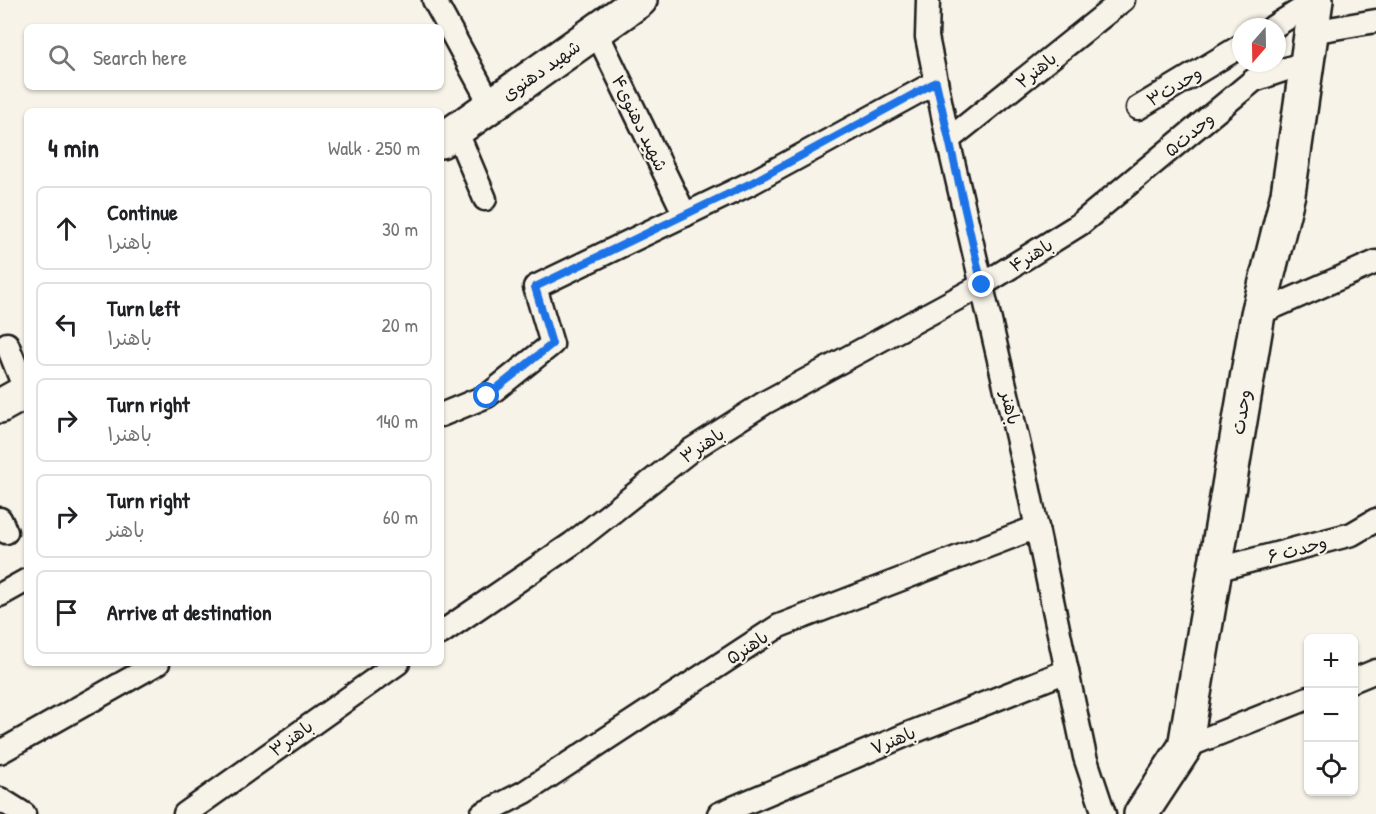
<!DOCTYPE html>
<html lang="en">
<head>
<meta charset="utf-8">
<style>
  :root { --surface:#fff; --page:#f2f2f2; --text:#202124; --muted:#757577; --line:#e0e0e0 }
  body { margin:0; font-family:"Patrick Hand","Playpen Sans Arabic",sans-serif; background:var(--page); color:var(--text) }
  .controls { position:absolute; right:18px; bottom:18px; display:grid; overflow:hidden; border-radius:9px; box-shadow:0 2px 4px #0004 }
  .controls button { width:54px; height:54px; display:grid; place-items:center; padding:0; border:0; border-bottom:2px solid var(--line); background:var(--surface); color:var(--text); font:30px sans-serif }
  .compass { position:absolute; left:1232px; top:18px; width:54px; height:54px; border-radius:50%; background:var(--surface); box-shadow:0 2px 4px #0004; rotate:200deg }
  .stop { position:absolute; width:18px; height:18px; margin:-14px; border:4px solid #1a73e8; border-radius:50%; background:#fff }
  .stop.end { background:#1a73e8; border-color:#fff; box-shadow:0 2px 6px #0008 }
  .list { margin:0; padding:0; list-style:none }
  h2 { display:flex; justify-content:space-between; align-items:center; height:78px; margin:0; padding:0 24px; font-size:26px }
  h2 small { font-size:20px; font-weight:400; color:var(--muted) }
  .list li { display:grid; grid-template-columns:39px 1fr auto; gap:18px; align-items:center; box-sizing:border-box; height:84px; margin:0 12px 12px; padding:0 12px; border:2px solid var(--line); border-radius:9px }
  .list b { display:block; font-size:22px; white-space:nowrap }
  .list p { margin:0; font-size:20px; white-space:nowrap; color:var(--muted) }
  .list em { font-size:20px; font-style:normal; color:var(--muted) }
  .icon { flex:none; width:33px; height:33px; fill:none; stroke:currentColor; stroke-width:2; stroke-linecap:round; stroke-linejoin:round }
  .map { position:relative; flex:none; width:1376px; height:814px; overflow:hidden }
  .search { position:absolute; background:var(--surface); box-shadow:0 2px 4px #0004; left:24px; top:24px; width:420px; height:66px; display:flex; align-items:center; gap:15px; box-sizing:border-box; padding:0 21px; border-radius:9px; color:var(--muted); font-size:22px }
  .panel { position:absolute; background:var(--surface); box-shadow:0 2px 4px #0004; left:24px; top:108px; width:420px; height:558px; border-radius:9px }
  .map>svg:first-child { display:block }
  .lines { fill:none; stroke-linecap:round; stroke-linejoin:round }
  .street-casing { stroke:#1c1c1c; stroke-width:27 }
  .secondary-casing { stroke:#1c1c1c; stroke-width:38 }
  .street { stroke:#f7f3e8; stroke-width:22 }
  .secondary { stroke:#f7f3e8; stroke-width:33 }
  .route { stroke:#1a73e8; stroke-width:8 }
  .labels { text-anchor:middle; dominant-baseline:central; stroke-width:4.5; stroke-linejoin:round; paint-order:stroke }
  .street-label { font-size:18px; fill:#1c1c1c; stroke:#f7f3e8 }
</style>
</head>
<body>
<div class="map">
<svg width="1376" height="814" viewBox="0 0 1376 814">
  <rect width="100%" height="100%" fill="#f7f3e8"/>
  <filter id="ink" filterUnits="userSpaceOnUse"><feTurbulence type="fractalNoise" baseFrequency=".0167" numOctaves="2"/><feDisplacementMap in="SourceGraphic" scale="12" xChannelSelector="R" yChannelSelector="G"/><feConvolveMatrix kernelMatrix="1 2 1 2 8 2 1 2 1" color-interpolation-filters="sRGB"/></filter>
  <g filter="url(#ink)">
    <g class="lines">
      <!-- street casing -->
      <g class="street-casing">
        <g id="street">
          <polyline points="434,0 491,105"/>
          <polyline points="928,0 927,37 948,140 1026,476 1085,757 1104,814"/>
          <polyline points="1273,27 1315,1"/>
          <polyline points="596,31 685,215"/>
          <polyline points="1311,32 1376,21"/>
          <polyline points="1138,108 1241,46"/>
          <polyline points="456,130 485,199"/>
          <polyline points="948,140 1123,0"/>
          <polyline points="1258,314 1376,262"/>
          <polyline points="7,344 26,392"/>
          <polyline points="441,415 487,396 552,344 535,287 753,182 936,82"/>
          <polyline points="0,519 6,532"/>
          <polyline points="1215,570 1352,534 1376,520"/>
          <polyline points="0,595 27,580"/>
          <polyline points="441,633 573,543 691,450 766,402 982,285 1080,224 1254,80 1307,62"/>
          <polyline points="1354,680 1376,671"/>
          <polyline points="1185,747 1308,698"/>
          <polyline points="0,752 158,663"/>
          <polyline points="0,799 24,814"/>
          <polyline points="185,814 398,663"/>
          <polyline points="482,814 525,792 779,626 1037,527"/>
          <polyline points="719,814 913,732 1067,671"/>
        </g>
      </g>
      <!-- secondary casing -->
      <g class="secondary-casing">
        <g id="secondary">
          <polyline points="441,141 640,0"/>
          <polyline points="0,406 27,391"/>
          <polyline points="1141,814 1185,747 1258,314 1288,194 1316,0"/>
        </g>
      </g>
      <!-- street -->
      <use href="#street" class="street"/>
      <!-- secondary -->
      <use href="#secondary" class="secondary"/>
    </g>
  </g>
  <g class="lines" filter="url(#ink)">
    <!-- route -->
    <polyline class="route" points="487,396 552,344 535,287 753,182 936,82 982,285"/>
  </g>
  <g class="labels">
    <!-- street labels -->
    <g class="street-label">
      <text transform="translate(541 70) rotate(-35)">شهید دهنوی</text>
      <text transform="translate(1036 70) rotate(-39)">باهنر۲</text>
      <text transform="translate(1174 86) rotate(-31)">وحدت۳</text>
      <text transform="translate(640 123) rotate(64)">شهید دهنوی۴</text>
      <text transform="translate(1189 134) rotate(-40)">وحدت۵</text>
      <text transform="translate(1031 255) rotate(-32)">باهنر۴</text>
      <text transform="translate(1011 408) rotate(77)">باهنر</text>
      <text transform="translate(1241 412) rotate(-81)">وحدت</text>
      <text transform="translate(702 445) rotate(-34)">باهنر۳</text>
      <text transform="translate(1297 549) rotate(-15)">وحدت ۶</text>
      <text transform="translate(747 647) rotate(-33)">باهنر۵</text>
      <text transform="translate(291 738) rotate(-36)">باهنر۳</text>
      <text transform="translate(893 740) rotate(-23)">باهنر۷</text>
    </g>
  </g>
</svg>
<div class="controls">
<button>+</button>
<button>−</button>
<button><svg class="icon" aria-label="locate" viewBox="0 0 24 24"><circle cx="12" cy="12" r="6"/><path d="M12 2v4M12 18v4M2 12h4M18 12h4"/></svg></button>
</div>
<svg class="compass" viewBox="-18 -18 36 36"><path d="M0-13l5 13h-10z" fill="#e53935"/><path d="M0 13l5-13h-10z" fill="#757577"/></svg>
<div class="stop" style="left:487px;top:396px"></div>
<div class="stop end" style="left:982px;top:285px"></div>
<div class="search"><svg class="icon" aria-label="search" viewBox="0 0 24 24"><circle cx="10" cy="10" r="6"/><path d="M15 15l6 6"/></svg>Search here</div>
<section class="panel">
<h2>4 min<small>Walk · 250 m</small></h2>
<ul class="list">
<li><svg class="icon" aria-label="ahead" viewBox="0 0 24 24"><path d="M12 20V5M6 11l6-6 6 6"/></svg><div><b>Continue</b><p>باهنر۱</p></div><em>30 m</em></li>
<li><svg class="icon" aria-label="left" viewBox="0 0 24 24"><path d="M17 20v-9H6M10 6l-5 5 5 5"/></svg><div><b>Turn left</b><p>باهنر۱</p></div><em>20 m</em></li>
<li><svg class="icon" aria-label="right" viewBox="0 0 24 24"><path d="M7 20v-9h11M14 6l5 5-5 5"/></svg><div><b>Turn right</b><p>باهنر۱</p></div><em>140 m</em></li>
<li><svg class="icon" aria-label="right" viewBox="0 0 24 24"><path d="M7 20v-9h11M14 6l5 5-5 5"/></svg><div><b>Turn right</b><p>باهنر</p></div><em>60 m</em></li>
<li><svg class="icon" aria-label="arrive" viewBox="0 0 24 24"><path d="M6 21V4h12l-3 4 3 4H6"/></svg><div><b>Arrive at destination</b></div></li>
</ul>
</section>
</div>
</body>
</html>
